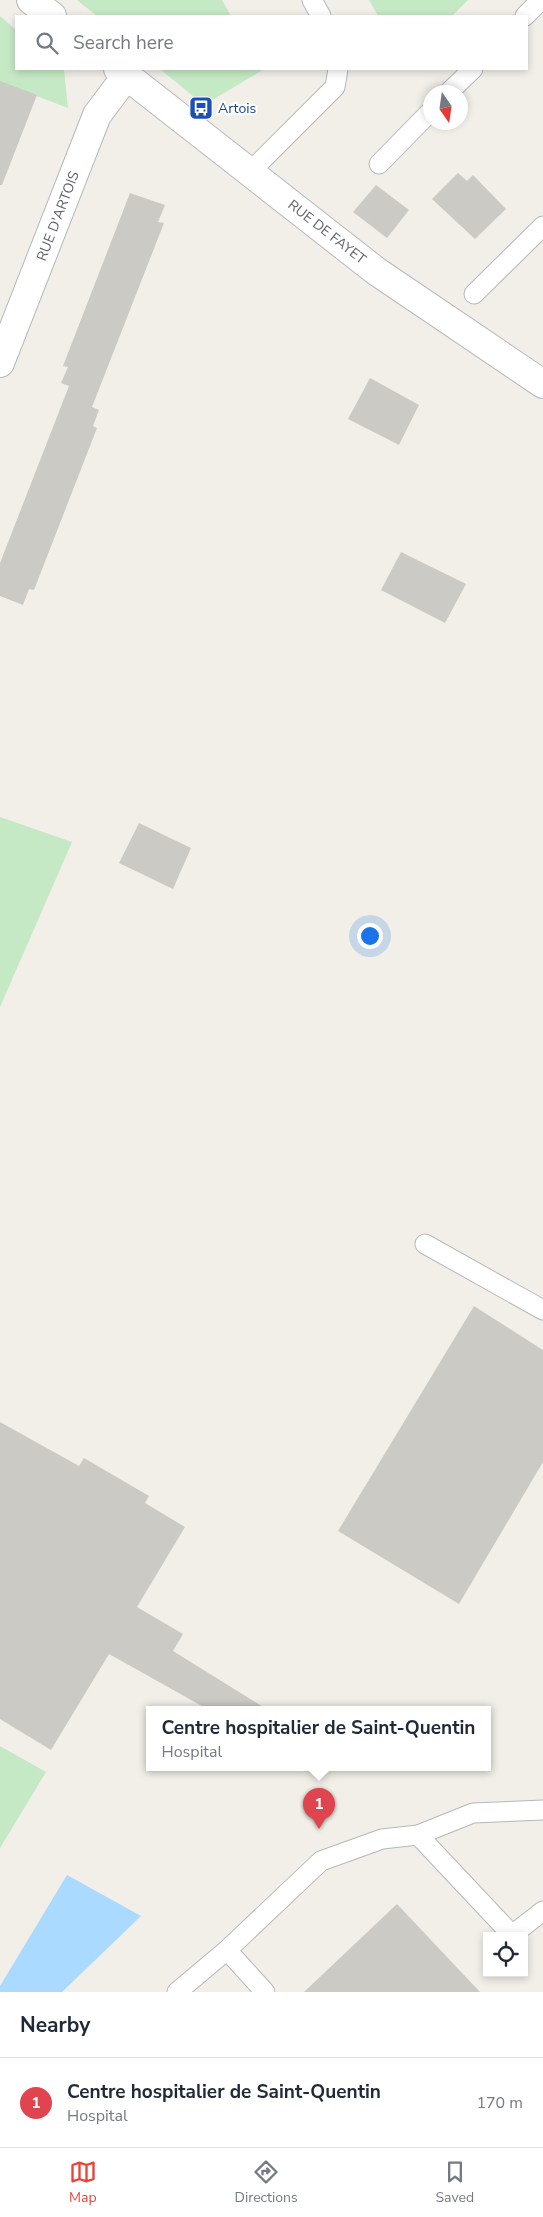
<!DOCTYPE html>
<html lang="en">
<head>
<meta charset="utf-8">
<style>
  :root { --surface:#fff; --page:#f6f6f7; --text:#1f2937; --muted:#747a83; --line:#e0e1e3; --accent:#ea4335 }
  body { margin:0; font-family:"Nunito Sans",sans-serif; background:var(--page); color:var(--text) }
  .controls { position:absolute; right:15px; bottom:15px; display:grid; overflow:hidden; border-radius:0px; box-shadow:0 2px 8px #0003 }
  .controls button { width:45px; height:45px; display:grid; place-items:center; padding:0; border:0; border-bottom:1px solid var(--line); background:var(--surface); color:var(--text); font:25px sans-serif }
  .compass { position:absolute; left:423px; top:85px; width:45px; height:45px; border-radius:50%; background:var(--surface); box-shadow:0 2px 8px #0003; rotate:167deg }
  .you { position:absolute; left:369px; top:935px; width:18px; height:18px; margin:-12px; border:4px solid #fff; border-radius:50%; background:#1a73e8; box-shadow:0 0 0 8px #1a73e833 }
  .badge { display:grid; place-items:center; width:32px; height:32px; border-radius:50%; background:var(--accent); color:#fff; font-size:16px; font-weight:700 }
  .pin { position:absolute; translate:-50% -41px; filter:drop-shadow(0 1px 2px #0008) }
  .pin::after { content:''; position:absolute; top:26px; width:18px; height:15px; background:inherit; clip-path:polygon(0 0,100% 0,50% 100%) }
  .popup { position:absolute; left:146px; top:1706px; width:345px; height:65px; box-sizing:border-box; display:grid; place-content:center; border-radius:0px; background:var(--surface); filter:drop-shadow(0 1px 4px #0005); font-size:16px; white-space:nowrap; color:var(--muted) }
  .popup b { font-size:19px; color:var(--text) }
  .popup::after { content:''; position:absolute; left:50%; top:100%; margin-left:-10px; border:10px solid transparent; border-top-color:var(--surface) }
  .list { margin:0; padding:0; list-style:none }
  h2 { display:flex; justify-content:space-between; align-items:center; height:65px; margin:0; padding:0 20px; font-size:21px }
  h2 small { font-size:16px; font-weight:400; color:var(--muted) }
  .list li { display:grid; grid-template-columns:32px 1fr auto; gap:15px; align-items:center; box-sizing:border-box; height:90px; padding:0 20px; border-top:1px solid var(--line) }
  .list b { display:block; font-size:19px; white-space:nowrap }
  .list p { margin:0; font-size:16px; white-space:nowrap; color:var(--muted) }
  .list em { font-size:16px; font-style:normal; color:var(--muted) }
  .icon { flex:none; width:28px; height:28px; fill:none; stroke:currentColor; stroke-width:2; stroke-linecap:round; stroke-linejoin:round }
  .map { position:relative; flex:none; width:543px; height:1992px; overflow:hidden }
  .search { position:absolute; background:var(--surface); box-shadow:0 2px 8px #0003; left:15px; right:15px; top:15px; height:55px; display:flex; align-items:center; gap:12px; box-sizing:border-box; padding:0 18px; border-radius:0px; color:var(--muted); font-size:19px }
  .sheet { height:155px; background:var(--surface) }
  nav { display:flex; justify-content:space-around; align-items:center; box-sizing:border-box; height:70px; border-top:1px solid var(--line); background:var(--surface); font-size:14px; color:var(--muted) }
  nav a { display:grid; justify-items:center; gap:2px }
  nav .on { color:var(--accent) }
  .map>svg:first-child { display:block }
  .green { fill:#c5e8c5 }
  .water { fill:#aadaff }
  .building { fill:#cccac5 }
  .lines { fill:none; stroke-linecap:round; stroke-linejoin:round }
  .service-casing { stroke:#b5b8bc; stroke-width:21 }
  .minor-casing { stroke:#b5b8bc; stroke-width:30 }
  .secondary-casing { stroke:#b6babf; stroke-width:30 }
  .service { stroke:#fff; stroke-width:19 }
  .minor { stroke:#fff; stroke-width:28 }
  .secondary { stroke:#fff; stroke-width:28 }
  .labels { text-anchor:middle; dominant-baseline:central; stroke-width:4.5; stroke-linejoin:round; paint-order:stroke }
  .transit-label { font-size:14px; fill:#164399; stroke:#fff; text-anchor:start }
  .street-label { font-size:14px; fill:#5f6368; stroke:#fff }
</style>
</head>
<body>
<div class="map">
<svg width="543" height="1992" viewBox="0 0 543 1992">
  <rect width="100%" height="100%" fill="#f1efe8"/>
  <!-- green -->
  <g class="green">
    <polygon points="77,0 222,0 231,16 97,16"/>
    <polygon points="369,0 468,0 452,16 378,16"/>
    <polygon points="0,16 16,30 16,69 64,70 68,108 0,82"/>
    <polygon points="160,69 260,69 261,71 204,105"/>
    <polygon points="0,817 72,842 0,1007"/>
    <polygon points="0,1746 46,1772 0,1848"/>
  </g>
  <!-- water -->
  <polygon class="water" points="67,1875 141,1916 62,1992 0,1992 0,1986"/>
  <!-- building -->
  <g class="building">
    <polygon points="0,81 37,95 2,185 0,185"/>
    <polygon points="458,173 467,181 473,175 506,209 475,239 432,199"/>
    <polygon points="376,185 409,210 387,238 353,212"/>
    <polygon points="130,193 165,205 158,222 164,223 92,407 99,410 93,426 97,428 34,590 29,589 23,605 0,596 0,563 69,386 61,383 68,367 63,366"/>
    <polygon points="370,378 419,405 399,445 348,419"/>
    <polygon points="401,552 466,584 445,623 381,590"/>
    <polygon points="139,823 191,848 173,889 119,863"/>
    <polygon points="474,1306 543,1350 543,1462 459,1604 338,1531"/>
    <polygon points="0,1422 79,1466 84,1458 149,1496 145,1503 185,1527 137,1607 183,1634 173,1651 268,1710 209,1710 109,1654 51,1750 0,1719"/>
    <polygon points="397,1904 480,1992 304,1992"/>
  </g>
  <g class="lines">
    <!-- service casing -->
    <g class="service-casing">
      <g id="service">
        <polyline points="312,0 321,16"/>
        <polyline points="525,16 541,0"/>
        <polyline points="449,92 473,69"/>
        <polyline points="379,164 430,112"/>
        <polyline points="250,172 335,87 338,69"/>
        <polyline points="474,294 543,226"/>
        <polyline points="425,1244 543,1310"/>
        <polyline points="418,1835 512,1935 543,1911"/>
        <polyline points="227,1950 265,1992"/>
        <polyline points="177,1992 227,1950 321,1861 382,1839 418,1835 473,1813 543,1810"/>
      </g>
    </g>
    <!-- minor casing -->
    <g class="minor-casing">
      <polyline id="minor" points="0,363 97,115 127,75"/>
    </g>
    <!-- secondary casing -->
    <g class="secondary-casing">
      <g id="secondary">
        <polyline points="31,0 52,16"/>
        <polyline points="118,69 376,271 543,384"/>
      </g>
    </g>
    <!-- service -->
    <use href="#service" class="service"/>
    <!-- minor -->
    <use href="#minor" class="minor"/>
    <!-- secondary -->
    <use href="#secondary" class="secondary"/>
  </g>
  <!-- icons -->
  <defs>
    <g id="bus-square" transform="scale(1.25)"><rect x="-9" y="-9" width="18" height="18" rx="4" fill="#1a4fb4" stroke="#fff"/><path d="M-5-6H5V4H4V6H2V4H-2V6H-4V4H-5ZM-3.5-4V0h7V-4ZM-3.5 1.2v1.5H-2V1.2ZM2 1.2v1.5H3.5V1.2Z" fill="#fff"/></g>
  </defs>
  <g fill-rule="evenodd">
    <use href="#bus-square" x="201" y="108"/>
  </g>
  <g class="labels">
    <!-- transit labels -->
    <g class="transit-label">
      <text x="218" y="108">Artois</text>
    </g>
    <!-- street labels -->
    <g class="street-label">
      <text transform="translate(58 216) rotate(-69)">RUE D'ARTOIS</text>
      <text transform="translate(327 232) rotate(38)">RUE DE FAYET</text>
    </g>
  </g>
</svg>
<div class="controls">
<button><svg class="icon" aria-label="locate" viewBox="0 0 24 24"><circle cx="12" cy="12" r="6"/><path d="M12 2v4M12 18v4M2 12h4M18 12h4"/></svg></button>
</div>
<svg class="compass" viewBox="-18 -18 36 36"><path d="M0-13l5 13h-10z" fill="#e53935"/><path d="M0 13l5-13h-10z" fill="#747a83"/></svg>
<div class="you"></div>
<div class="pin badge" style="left:319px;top:1829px;background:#e0444e">1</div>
<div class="popup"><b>Centre hospitalier de Saint-Quentin</b>Hospital</div>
<div class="search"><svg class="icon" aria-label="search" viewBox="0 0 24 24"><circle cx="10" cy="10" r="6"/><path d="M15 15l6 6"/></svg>Search here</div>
</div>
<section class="sheet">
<h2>Nearby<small></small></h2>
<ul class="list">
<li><span class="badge" style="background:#e0444e">1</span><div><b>Centre hospitalier de Saint-Quentin</b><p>Hospital</p></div><em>170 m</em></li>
</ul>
</section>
<nav>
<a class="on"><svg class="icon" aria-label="map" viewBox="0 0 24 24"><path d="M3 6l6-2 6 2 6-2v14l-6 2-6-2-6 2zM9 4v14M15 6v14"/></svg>Map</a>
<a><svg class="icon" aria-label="directions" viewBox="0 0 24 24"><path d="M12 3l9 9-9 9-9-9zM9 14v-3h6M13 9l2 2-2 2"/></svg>Directions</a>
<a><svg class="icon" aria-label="saved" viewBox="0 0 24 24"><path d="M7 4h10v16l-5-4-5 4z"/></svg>Saved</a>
</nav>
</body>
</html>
